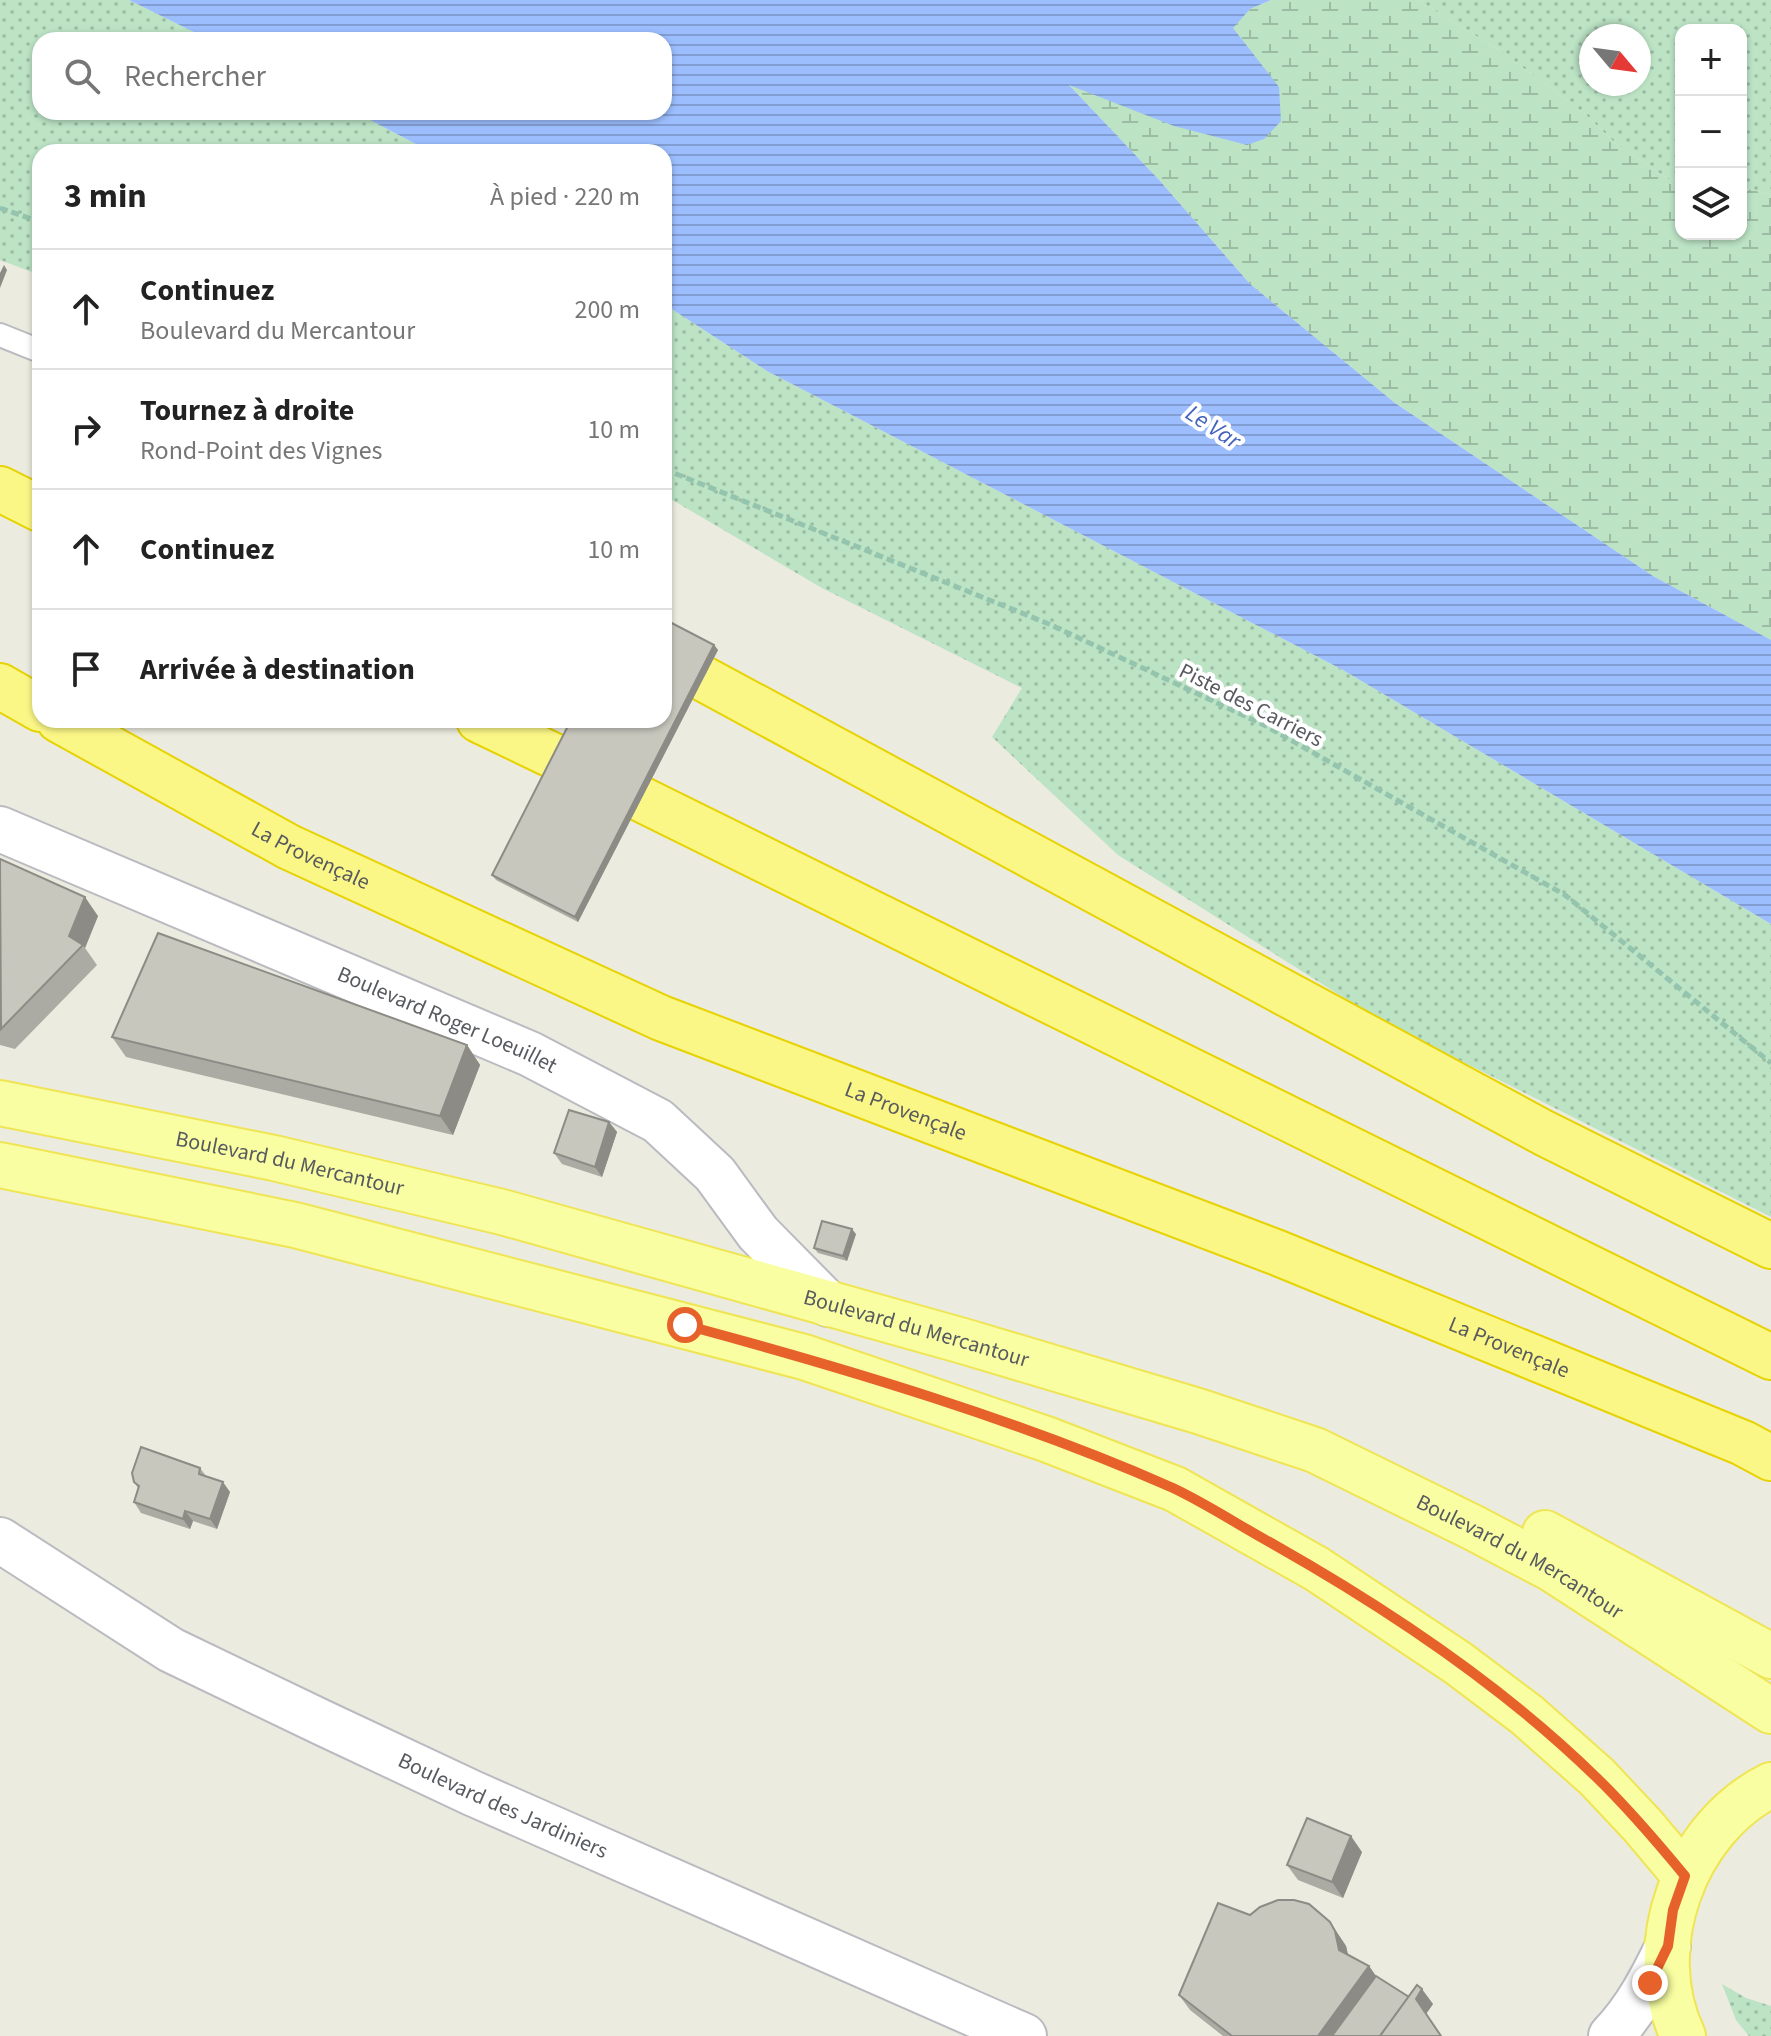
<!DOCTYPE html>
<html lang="fr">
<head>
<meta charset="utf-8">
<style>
  :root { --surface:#fff; --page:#f2f2f2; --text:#222; --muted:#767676; --line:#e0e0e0 }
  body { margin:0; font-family:"Source Sans 3",sans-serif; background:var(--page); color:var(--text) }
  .controls { position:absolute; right:24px; top:24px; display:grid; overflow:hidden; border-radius:16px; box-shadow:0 2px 6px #0004 }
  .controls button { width:72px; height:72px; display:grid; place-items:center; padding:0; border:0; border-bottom:2px solid var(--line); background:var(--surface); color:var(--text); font:40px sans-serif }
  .compass { position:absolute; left:1579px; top:24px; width:72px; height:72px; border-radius:50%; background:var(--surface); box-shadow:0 2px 6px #0004; rotate:119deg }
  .stop { position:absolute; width:24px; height:24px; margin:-18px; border:6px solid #e6622a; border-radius:50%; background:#fff }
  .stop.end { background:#e6622a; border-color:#fff; box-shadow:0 2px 8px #0008 }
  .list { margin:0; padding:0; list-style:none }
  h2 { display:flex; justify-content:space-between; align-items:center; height:104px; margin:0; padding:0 32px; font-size:34px }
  h2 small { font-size:26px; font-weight:400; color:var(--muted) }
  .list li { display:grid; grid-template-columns:52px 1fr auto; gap:24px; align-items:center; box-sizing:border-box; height:120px; padding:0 32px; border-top:2px solid var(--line) }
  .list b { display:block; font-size:30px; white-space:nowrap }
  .list p { margin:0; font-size:26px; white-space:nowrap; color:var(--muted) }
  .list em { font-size:26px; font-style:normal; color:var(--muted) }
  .icon { flex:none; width:44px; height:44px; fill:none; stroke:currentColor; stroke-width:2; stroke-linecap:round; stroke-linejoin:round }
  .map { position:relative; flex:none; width:1771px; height:2036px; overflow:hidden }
  .search { position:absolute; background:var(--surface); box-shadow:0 2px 6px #0004; left:32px; top:32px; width:640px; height:88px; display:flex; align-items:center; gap:20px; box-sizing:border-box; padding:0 28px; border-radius:24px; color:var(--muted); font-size:30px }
  .panel { position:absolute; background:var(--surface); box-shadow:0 2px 6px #0004; left:32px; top:144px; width:640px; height:584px; border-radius:24px }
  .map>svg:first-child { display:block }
  .grass { fill:url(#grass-dots); fill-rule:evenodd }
  .wetland { fill:url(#wetland-marsh) }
  .water { fill:url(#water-rules) }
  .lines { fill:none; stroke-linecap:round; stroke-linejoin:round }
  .service-casing { stroke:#babbc1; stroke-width:26 }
  .minor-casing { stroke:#babbc1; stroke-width:48 }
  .primary-casing { stroke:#efe554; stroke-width:48 }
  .motorway-casing { stroke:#e7d203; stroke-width:48 }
  .path { stroke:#94c4ad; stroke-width:5; stroke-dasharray:8 4; stroke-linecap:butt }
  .service { stroke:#fff; stroke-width:22 }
  .minor { stroke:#fff; stroke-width:44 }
  .primary { stroke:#f8fea1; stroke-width:44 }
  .motorway { stroke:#fbf786; stroke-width:44 }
  .wall { fill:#acaba3 }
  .shaded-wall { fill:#8c8b85 }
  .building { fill:#c8c7be; stroke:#8c8b85; stroke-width:2 }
  .route { stroke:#e6622a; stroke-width:10 }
  .labels { text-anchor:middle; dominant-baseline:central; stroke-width:8; stroke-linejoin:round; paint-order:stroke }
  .street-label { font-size:22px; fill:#585a60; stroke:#fff }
  .water-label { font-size:24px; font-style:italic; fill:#4162bf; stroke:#fff }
</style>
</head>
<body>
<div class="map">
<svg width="1771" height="2036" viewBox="0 0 1771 2036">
  <defs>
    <pattern id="grass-dots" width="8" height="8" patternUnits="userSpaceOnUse" patternTransform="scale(2)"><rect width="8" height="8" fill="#bbe3c4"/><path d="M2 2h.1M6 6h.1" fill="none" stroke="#9bbba3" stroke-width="1.8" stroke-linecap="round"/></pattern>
    <pattern id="wetland-marsh" width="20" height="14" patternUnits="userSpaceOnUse" patternTransform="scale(2)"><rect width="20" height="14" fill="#bbe3c4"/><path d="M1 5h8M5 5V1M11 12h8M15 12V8" fill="none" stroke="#9bbba3"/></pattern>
    <pattern id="water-rules" width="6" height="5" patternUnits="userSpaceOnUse" patternTransform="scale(2)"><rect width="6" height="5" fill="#9cbefe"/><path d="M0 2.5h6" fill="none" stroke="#829dd1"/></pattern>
  </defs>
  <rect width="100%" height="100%" fill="#ebebdf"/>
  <!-- grass -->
  <g class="grass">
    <polygon points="0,0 129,0 210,40 40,40 40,112 355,112 431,152 40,152 40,275 0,260"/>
    <path d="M1418,0H1771V194L1741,188V30H1681V180L1668,179L1615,143L1585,114L1502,52ZM1591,36H1639V84H1591Z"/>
    <polygon points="664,304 767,371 1343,670 1771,924 1771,1217 1376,1018 1118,855 992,737 1022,688 822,588 664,495"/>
    <polygon points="1722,1984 1746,1998 1771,2006 1771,2036 1749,2036 1736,2020"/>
  </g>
  <!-- wetland -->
  <polygon class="wetland" points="1271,0 1418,0 1502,52 1585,114 1615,143 1668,179 1681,180 1681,234 1741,234 1741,188 1771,194 1771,640 1653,576 1395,403 1250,284 1160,181 1067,83 1120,103 1252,54 1232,28 1250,9"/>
  <!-- water -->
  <polygon class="water" points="129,0 1271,0 1250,9 1233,28 1279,87 1281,121 1264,139 1247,145 1174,126 1069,85 1160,181 1250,284 1395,403 1653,576 1771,640 1771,924 1343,670 767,371 664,304 664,152 431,152 355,112 664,112 664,40 210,40"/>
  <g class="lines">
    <!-- service casing -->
    <g class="service-casing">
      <polyline id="service" points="0,335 40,351"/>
    </g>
    <!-- minor casing -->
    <g class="minor-casing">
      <g id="minor">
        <path id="s1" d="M0,829L530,1054L658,1121L715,1174L758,1233L828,1304"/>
        <path id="s2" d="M0,1540L171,1650L323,1723L472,1793L1024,2036"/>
        <path d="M1611,2036C1636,2010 1652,1979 1668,1946"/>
      </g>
    </g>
    <!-- primary casing -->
    <g class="primary-casing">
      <g id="primary">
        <path id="s3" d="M0,1103L274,1158L502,1212L963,1341L1198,1411L1315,1450L1472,1527L1552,1569L1771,1711"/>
        <polyline points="0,1165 295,1225 804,1357 1046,1439 1175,1489 1317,1569 1458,1663 1527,1715 1597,1777 1643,1826 1685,1876"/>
        <polyline points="1545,1533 1771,1656"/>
        <path d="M1683,2036C1641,1948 1684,1828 1771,1785"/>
      </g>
    </g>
    <!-- motorway casing -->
    <g class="motorway-casing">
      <g id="motorway">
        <polyline points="0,489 40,509"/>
        <polyline points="704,679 1544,1133 1771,1246"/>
        <polyline points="0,686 40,709"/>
        <path id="s4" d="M59,720L289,847L661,1018L1278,1253L1743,1443L1771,1458"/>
        <polyline points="479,720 558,758"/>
        <polyline points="641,799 1771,1357"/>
      </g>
    </g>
    <!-- path -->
    <g class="path">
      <polyline points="0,208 40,222"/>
      <polyline points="664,469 1049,624 1266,726 1565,895 1771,1063"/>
    </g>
    <!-- service -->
    <use href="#service" class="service"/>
    <!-- minor -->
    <use href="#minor" class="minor"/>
    <!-- primary -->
    <use href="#primary" class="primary"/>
    <!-- motorway -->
    <use href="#motorway" class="motorway"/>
  </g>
  <!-- wall -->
  <g class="wall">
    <polygon points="714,645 718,650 578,922 496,880 492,875"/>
    <polygon points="0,859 98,916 85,948 97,965 15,1049 0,1045"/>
    <polygon points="112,1037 467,1045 480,1065 453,1135 126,1057"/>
    <polygon points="609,1122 617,1132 602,1177 562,1164 554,1153"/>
    <polygon points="856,1234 847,1261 818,1253 814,1248"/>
    <polygon points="200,1468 206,1476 230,1492 217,1529 193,1521 190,1529 141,1513 134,1502 138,1488 134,1482"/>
    <polygon points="1362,1852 1343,1898 1298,1880 1287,1865"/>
    <polygon points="1250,1915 1330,1922 1346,1946 1348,1954 1369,1966 1376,1976 1409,1997 1433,2004 1426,2014 1441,2036 1223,2036 1190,2010 1179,1995"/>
  </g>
  <!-- shaded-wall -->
  <g class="shaded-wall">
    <polygon points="4,265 7,270 0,288 0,273"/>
    <polygon points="714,645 718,650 578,922 575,917"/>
    <polygon points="85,897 98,916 85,948 83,945 69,936"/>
    <polygon points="467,1045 480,1065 453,1135 440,1116"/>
    <polygon points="609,1122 617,1132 602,1177 595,1167"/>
    <polygon points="852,1229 856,1234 847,1261 843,1256"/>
    <polygon points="223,1482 230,1492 217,1529 210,1519"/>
    <polygon points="185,1511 193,1521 190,1529 183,1519"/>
    <polygon points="1351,1836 1362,1852 1343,1898 1332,1882"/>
    <polygon points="1330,1922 1346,1946 1350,1965 1339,1950"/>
    <polygon points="1369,1966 1380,1982 1340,2036 1318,2036"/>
    <polygon points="1422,1989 1433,2004 1426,2014 1416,1999"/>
  </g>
  <!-- building -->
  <g class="building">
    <polygon points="664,619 714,645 575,917 492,875 571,720 664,720"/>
    <polygon points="0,859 85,897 69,936 83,945 1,1029"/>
    <polygon points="158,933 467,1045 440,1116 112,1037"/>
    <polygon points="569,1110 609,1122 595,1167 554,1153"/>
    <polygon points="822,1221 852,1229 843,1256 814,1248"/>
    <polygon points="141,1447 200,1468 199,1474 223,1482 210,1519 185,1511 183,1519 134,1502 139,1486 134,1482 132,1473"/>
    <polygon points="1307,1818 1351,1836 1332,1882 1287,1865"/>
    <polygon points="1278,1900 1294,1900 1309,1904 1330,1922 1335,1931 1339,1950 1369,1966 1318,2036 1232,2036 1179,1995 1218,1903 1250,1915 1260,1907"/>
    <polygon points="1376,1976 1409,1997 1380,2036 1332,2036"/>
    <polygon points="1417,1985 1422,1989 1416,1999 1441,2036 1380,2036"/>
  </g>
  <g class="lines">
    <!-- route -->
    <path class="route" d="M685,1325C848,1369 1019,1420 1173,1488C1207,1504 1240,1526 1273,1544C1388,1609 1502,1685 1596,1777C1628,1808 1657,1842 1685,1876L1673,1910L1668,1946L1650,1983"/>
  </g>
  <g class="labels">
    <!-- street labels -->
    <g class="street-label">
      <text transform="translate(1251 705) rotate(27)">Piste des Carriers</text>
      <text stroke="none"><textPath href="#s4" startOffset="286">La Provençale</textPath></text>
      <text stroke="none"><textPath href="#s1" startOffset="486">Boulevard Roger Loeuillet</textPath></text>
      <text stroke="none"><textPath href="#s4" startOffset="934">La Provençale</textPath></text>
      <text stroke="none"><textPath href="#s3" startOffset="296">Boulevard du Mercantour</textPath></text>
      <text stroke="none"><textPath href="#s3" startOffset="944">Boulevard du Mercantour</textPath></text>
      <text stroke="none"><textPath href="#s4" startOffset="1582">La Provençale</textPath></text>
      <text stroke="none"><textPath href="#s3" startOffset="1592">Boulevard du Mercantour</textPath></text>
      <text stroke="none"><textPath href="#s2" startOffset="570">Boulevard des Jardiniers</textPath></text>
    </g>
    <!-- water labels -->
    <g class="water-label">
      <text transform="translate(1213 427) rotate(33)">Le Var</text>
    </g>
  </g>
</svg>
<div class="controls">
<button>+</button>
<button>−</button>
<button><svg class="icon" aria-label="layers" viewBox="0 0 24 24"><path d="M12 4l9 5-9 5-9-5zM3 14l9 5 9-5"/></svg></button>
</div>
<svg class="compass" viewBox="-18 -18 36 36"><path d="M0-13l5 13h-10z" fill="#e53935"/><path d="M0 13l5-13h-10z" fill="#767676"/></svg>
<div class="stop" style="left:685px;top:1325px"></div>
<div class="stop end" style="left:1650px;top:1983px"></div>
<div class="search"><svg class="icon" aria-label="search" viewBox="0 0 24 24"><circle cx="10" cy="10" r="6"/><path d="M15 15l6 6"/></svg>Rechercher</div>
<section class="panel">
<h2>3 min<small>À pied · 220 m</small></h2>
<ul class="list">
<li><svg class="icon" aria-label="ahead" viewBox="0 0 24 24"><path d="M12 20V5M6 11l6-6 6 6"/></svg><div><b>Continuez</b><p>Boulevard du Mercantour</p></div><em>200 m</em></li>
<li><svg class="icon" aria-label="right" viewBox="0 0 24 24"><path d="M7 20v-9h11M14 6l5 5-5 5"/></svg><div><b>Tournez à droite</b><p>Rond-Point des Vignes</p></div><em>10 m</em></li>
<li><svg class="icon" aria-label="ahead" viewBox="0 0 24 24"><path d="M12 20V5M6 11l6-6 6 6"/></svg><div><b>Continuez</b></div><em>10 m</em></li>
<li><svg class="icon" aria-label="arrive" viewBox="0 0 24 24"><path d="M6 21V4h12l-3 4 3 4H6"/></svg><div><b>Arrivée à destination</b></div></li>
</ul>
</section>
</div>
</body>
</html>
